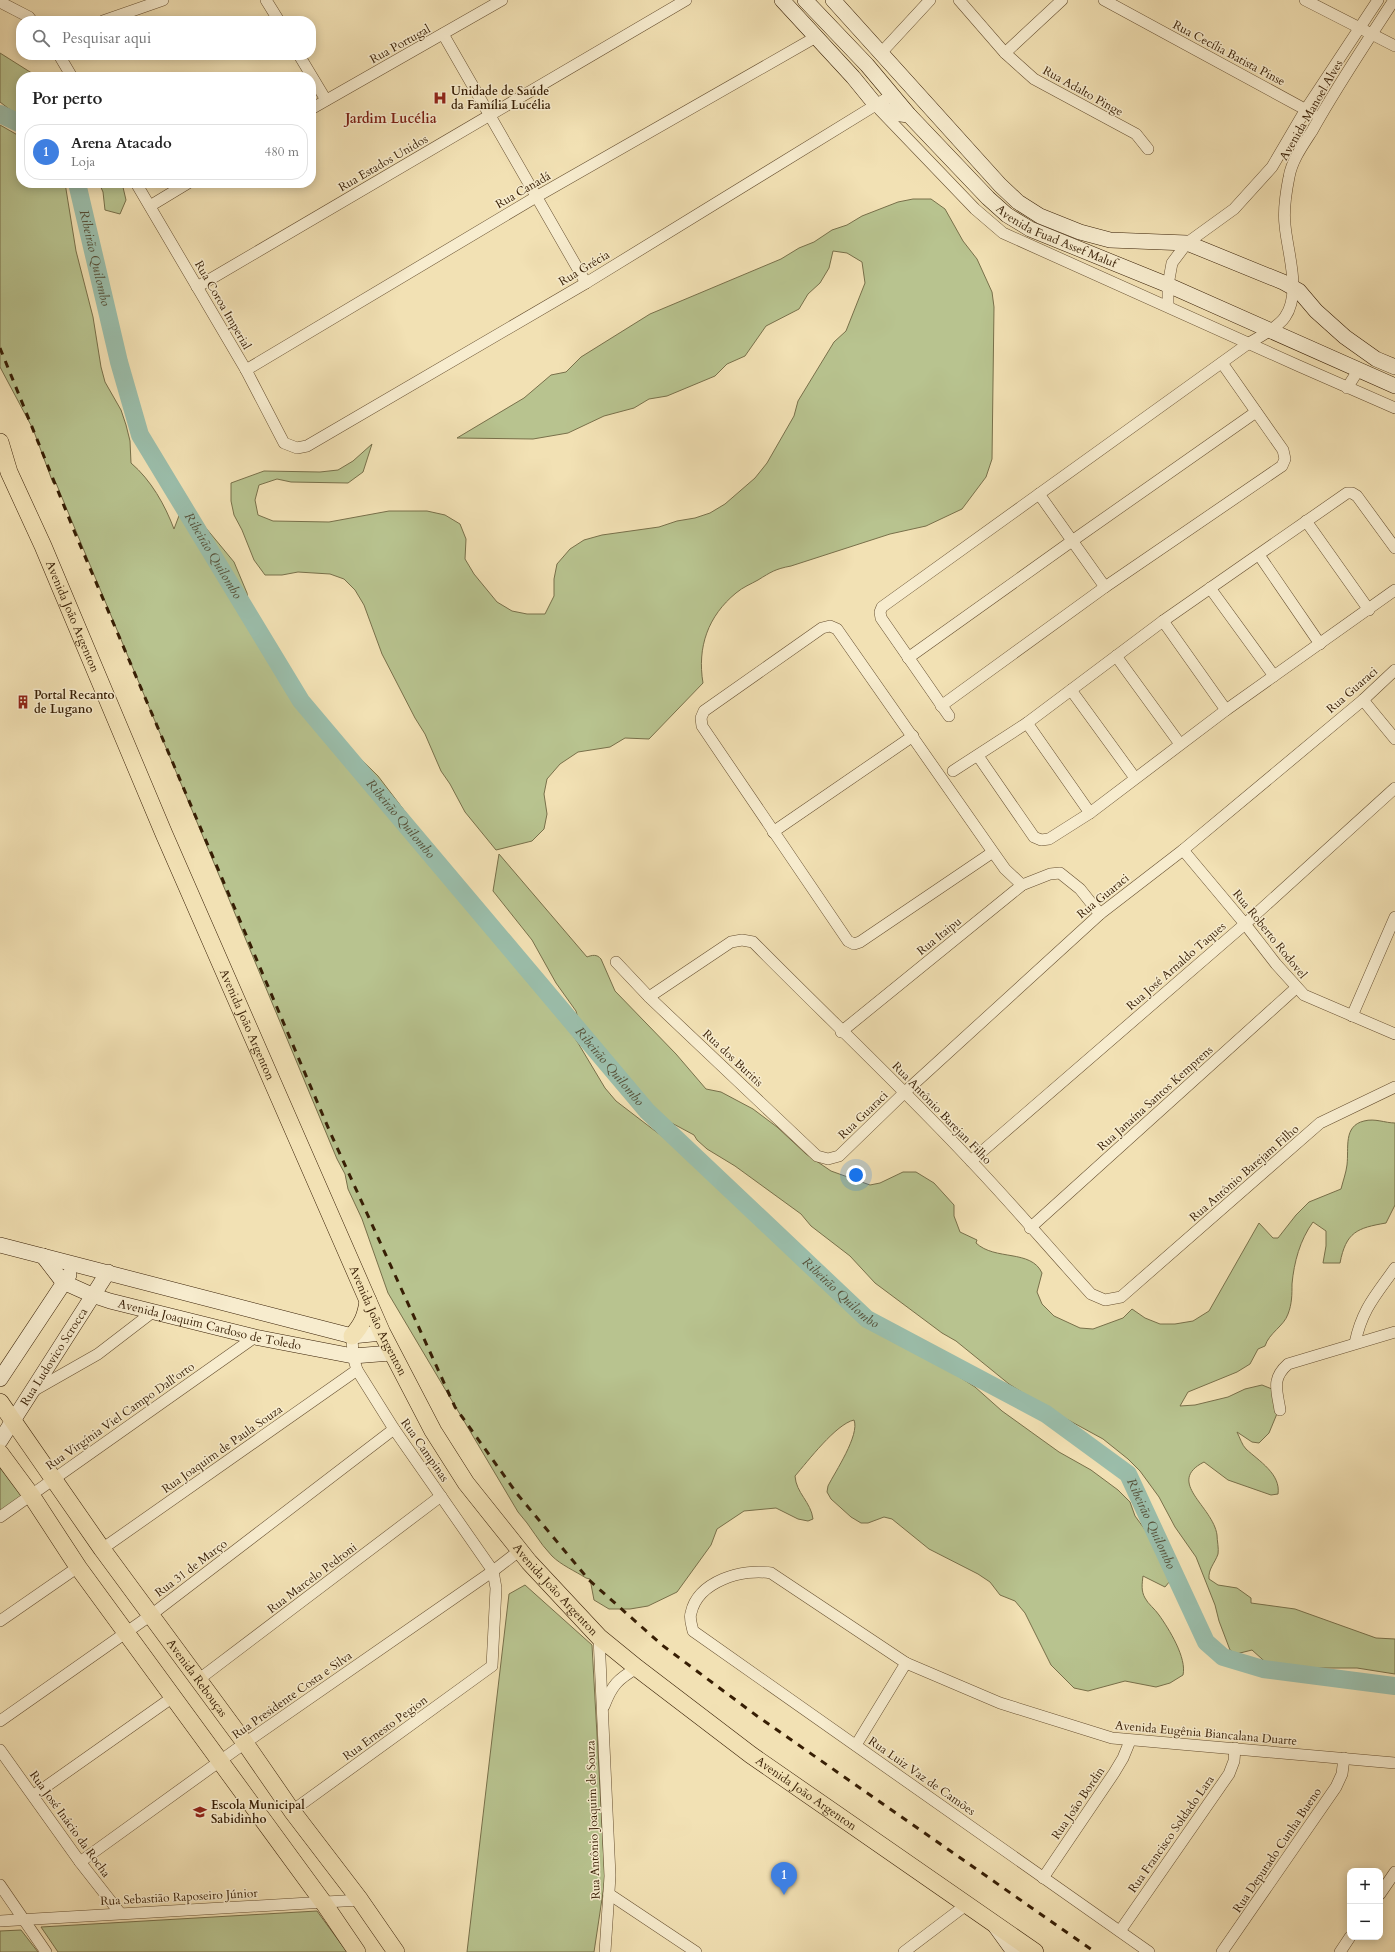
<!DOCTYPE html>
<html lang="pt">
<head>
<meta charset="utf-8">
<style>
  :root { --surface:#fff; --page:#f6f6f6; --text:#222; --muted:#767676; --line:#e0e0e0; --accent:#1a73e8 }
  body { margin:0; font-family:Cardo,serif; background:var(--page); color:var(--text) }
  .controls { position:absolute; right:12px; bottom:12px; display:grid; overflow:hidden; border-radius:8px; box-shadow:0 2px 10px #0003 }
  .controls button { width:36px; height:36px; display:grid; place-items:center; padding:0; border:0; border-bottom:1px solid var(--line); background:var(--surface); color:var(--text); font:20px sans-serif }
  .you { position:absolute; left:856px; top:1175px; width:14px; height:14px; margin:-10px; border:3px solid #fff; border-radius:50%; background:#1a73e8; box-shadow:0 0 0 6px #1a73e833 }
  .badge { display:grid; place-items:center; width:26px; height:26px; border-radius:50%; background:var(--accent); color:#fff; font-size:13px; font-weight:700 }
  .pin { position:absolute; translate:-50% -33px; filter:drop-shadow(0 1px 2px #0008) }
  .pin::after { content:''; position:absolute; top:21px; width:14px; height:12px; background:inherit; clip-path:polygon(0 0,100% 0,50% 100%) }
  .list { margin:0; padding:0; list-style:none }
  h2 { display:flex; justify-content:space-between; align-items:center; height:52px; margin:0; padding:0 16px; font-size:17px }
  h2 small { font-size:13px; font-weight:400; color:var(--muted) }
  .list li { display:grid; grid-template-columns:26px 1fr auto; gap:12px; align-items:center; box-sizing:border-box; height:56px; margin:0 8px 8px; padding:0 8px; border:1px solid var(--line); border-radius:16px }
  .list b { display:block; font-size:15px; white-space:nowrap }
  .list p { margin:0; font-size:13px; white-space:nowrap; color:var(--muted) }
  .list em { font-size:13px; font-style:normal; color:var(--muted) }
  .icon { flex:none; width:22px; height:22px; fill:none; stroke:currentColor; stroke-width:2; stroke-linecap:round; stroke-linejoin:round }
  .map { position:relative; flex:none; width:1395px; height:1952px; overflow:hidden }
  .search { position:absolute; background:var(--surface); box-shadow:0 2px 10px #0003; left:16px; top:16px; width:300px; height:44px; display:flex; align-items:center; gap:10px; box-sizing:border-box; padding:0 14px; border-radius:16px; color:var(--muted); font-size:15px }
  .panel { position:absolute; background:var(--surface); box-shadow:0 2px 10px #0003; left:16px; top:72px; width:300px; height:116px; border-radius:16px }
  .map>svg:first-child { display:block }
  .green { fill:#b8c38f; stroke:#78704a }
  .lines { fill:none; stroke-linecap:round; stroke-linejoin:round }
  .river { stroke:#9bbeab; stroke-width:18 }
  .street-casing { stroke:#664f30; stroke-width:12 }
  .secondary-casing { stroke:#371e04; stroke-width:16 }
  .primary-casing { stroke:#371e04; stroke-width:18 }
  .street { stroke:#f7ecce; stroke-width:11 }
  .secondary { stroke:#f7ecce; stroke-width:15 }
  .primary { stroke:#f2e1b4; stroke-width:17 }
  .rail { stroke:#371e04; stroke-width:3; stroke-dasharray:7 7; stroke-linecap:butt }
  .labels { text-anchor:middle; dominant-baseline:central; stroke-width:3; stroke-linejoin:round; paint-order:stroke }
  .street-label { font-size:12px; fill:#371e04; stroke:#f7ecce }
  .poi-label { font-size:12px; font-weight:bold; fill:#371e04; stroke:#f7ecce; text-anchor:start }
  .water-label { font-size:13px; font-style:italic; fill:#554e36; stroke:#f7ecce }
  .quarter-label { font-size:14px; font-weight:bold; fill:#7a1f14; stroke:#f7ecce }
</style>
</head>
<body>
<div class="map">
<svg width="1395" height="1952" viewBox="0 0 1395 1952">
  <rect width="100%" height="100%" fill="#f2e1b4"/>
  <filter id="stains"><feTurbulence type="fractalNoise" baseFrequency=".005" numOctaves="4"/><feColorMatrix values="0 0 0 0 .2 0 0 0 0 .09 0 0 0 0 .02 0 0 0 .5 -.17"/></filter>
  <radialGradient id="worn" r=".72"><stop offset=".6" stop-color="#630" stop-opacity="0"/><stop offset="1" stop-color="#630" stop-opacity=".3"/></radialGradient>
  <!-- green -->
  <g class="green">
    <polygon points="0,53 38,77 21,77 21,118 0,102"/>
    <path d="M0,125L21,137V183H65L76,251L93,317L101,367L105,382L121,410L126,425L130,441L131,463C151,480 165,505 174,529L180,513L188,512L196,516L234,562L247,593L251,619L268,650L301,691L318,717L378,776L426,839L466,889L486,909L498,931L520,959L578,1043L605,1088L616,1101L676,1147L691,1154L701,1167L726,1189L758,1213L807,1256L828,1280L887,1334L947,1369L975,1387L1002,1411L1059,1452L1091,1470L1118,1490L1130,1502L1135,1516L1179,1576L1175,1575L1165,1587L1143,1576C1142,1584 1141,1591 1145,1598C1148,1604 1155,1609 1159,1615C1169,1629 1187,1658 1183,1675L1170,1683L1156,1687L1125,1681L1088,1691L1074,1688L1051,1665L1025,1613L1015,1601L1000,1595L990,1582L978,1574L929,1549L892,1519L884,1517L868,1523H861L851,1517L831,1499L827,1492L828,1486C835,1472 860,1435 854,1420C836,1424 808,1461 795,1476C796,1493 811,1502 813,1519L808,1521L798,1519L776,1508L744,1511L717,1529L711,1545L677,1592L648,1606L630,1609H609L594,1600L590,1579L586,1578C575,1571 561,1565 552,1556C539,1543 531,1526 518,1512L388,1293L362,1219L348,1189L345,1174L337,1159L56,483H53L33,429L0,367Z"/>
    <polygon points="99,183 122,183 126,200 120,214 105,210 103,192"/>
    <path d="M913,199H931L945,209L963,241L977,259L992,292L994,307L992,459L986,477L962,509L926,526L890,534L791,566C775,569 771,572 758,580C751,584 743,587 736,593C708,616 697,647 703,683L649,739L625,738L610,747L578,752L560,764L547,779L544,794L547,814L544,829L532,841L496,850L465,812L450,784L441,771L425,734L415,718L382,654L364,605L355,590L344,579L330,574L298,572L282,575H265L254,560L242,530L234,515L231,501V483L264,471L320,472L338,470L353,461L372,444L363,472L348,483L291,482L277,479L259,485L255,500L258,515L273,521L329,522L389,511H427L445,515L460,524L466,539L465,559L474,574L497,602L512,611L527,614H545L554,596V579L557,564L570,549L584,540L602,535L659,527L677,521L695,518L710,513L725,504L755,478L767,463L794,416L798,401L834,342L846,331L865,283L862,262L847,253L833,251L829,268L820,283L808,294L799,309L766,326L745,356L727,364L715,376L667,396L649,399L634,408L604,416L568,433L533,439L457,438L524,398L551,375L566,372L581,357L650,314L781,259L799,248L814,242L832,230L847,225L862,216L898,202Z"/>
    <path d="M499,854L587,957C592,955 597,954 601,959L615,991L676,1054L706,1089L721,1092L753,1109L777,1127L806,1154L831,1171L870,1185L880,1183L903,1172H916L934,1183L954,1205V1216L960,1232L977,1240L976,1243C995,1261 1031,1249 1042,1273L1037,1292L1042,1304L1054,1316L1080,1328L1093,1329L1123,1318L1132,1309L1145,1318L1160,1324H1175L1193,1321L1209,1311L1259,1223L1273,1238H1278L1296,1215L1309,1202L1341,1189C1343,1181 1346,1173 1347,1165C1349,1148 1343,1126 1364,1121C1375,1118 1385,1123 1395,1123V1205L1386,1223C1357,1228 1346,1232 1340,1263H1323L1326,1246V1231L1313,1222C1300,1240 1294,1262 1292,1284C1292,1294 1292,1304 1288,1314C1284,1326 1269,1333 1265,1346L1258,1349L1250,1364L1237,1372L1188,1392L1180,1406L1195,1405L1228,1397L1245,1389L1262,1385L1277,1391L1281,1404L1269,1433L1259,1443L1252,1442L1237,1432C1240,1438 1242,1445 1246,1449C1259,1461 1281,1474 1278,1494L1271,1495L1228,1480L1204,1462C1165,1482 1213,1506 1217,1535C1217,1540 1219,1549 1218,1554C1215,1563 1208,1569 1209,1579L1218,1585L1237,1588L1251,1598V1603L1295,1609L1376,1638L1395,1639V1674L1357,1668H1272L1252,1650L1236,1654L1230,1650L1219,1621L1215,1605L1196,1557L1175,1527L1159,1497L1140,1471L1128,1459L1103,1439L1050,1410L1009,1384L956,1341L942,1333L875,1283L850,1256L811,1226L801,1214L735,1166L707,1149L697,1140L694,1135L655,1114L625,1087L580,1026L576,1011L556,983L532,940L493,891Z"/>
    <polygon points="0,1466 23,1497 0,1513"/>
    <polygon points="525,1585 592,1645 605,1879 594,1952 467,1952 509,1594"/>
    <polygon points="317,1911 347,1952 58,1952 41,1927"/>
    <polygon points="21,1930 38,1952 0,1952 0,1931"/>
  </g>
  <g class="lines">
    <!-- river -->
    <g class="river">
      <polyline points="0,114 21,124"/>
      <path id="s1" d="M77,183L119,362L140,435L301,701L647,1111L867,1319L1046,1414L1128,1474L1206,1642L1223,1657L1263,1669L1395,1686"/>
    </g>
    <!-- street casing -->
    <g class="street-casing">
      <g id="street">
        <polyline points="266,0 279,21"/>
        <polyline points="959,0 1005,53 1034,79 1136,134 1148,149"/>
        <polyline points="1104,0 1312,113"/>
        <polyline points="1305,0 1395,46"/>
        <polyline points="0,2 29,17 32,21"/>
        <polyline points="103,21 163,0"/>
        <polyline points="443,34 586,283"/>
        <polyline points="881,53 930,0"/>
        <polyline points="1005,53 1062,0"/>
        <polyline points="59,55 72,77"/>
        <polyline points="299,55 326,100"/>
        <polyline points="311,109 502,0"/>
        <polyline points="880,110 975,209 1003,233 1299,366 1395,408"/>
        <polyline points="136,183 246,370 284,443 297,448 307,446 586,283 892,95"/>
        <polyline points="150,206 188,183"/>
        <polyline points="197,287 686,0"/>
        <polyline points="1168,306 1168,285 1172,263 1187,243 1234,209 1272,167 1306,109 1378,0"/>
        <polyline points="246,370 536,197 816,37"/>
        <polyline points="1347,388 1359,369"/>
        <polyline points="1039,494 1105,587"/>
        <polyline points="1306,521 1369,610"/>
        <polyline points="1259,555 1320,644"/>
        <polyline points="1210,588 1274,676"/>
        <polyline points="1163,621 1226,710"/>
        <polyline points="1116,656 1180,744"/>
        <polyline points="908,658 1072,541 1256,412"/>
        <polyline points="1071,690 1135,778"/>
        <polyline points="1363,700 1395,739"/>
        <polyline points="941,706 1105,587 1282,466 1285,459 1283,450 1222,363"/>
        <path d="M949,716L881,618L880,612L882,607L1249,343C1258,338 1280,325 1285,317C1302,293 1287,251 1285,225C1283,209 1286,192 1289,177C1292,160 1303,145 1312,131C1337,86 1366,43 1394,0"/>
        <polyline points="1027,723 1090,813"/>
        <polyline points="978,756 1034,837 1041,840 1049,839 1090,813 1226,710 1395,590"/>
        <polyline points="953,771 1027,723 1163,621 1347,493 1352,493 1357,496 1395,548"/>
        <polyline points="773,832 913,736"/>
        <polyline points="1183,850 1245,924 1276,964 1304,995 1395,1034"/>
        <polyline points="993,852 860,942 854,944 848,941 702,726 701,718 704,711 822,628 830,626 837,629 993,852 1005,869 1022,885"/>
        <polyline points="616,962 649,997 817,1156 828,1159 839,1156 905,1092 1100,914 1183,850 1363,700 1395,670"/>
        <path d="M649,997L731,942L742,940L753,942C825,1015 901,1086 971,1161C1012,1204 1051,1250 1091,1294L1105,1300L1121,1297L1320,1123L1395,1087"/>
        <polyline points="1352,1016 1395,917"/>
        <polyline points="841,1032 1022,885 1050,874 1060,873 1080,889 1100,914"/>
        <polyline points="971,1161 1245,924 1395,788"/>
        <polyline points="1030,1228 1296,988"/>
        <path d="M1355,1343C1362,1309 1376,1295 1395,1268"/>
        <polyline points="33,1391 98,1354 154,1311"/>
        <path d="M1280,1410C1277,1390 1271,1379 1288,1364L1395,1332"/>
        <polyline points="0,1517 255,1337"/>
        <polyline points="102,1549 357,1370"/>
        <polyline points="0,1621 78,1567"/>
        <polyline points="599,1637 610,1876 605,1952"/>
        <polyline points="198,1680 441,1496"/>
        <path d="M604,1706C612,1685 618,1679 637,1668"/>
        <polyline points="0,1721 151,1615 394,1429"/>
        <polyline points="856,1745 906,1663"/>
        <polyline points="0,1750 80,1862 120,1913"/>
        <polyline points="34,1795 173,1697"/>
        <polyline points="292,1811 492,1666 496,1588 493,1571 394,1429 357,1370 353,1356 352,1336"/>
        <polyline points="80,1862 245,1743 493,1571 519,1551"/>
        <polyline points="1043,1878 1114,1773 1123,1758 1130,1741"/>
        <polyline points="0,1885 46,1952"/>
        <polyline points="609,1894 696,1952"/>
        <polyline points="1380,1894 1395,1872"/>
        <polyline points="0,1921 360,1900"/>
        <polyline points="1120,1931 1229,1774 1234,1761 1235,1748"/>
        <polyline points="904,1952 966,1905"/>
        <path d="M1149,1952L693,1631C692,1626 689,1618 691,1613C698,1581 743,1568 771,1573L906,1663L1000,1703L1112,1738L1395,1763"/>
        <polyline points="1222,1952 1336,1787 1342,1774 1344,1758"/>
        <polyline points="1340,1952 1350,1937"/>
      </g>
    </g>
    <!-- secondary casing -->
    <g class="secondary-casing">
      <g id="secondary">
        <polyline points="782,0 853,77 875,104 892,113 909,115"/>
        <path id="s2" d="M805,0L867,65L909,115L988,198L1007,215L1030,229L1168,285L1395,386"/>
        <polyline points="833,0 1000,185 1018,202 1040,216 1080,232 1110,240 1187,243 1283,282 1299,291 1316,311 1345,337 1376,359 1395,367"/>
        <polyline points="0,1245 352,1336 382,1333"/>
        <path id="s3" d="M43,1256L63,1282L92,1295L110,1301L255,1337L353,1356L391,1353"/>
        <polyline points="0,1379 69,1275"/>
        <path id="s4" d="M0,1441L108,1272"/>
        <polyline points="996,1927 1014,1952"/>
      </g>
    </g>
    <!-- primary casing -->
    <g class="primary-casing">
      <g id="primary">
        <path id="s5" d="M0,442L9,472L43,546L164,834L382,1333L433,1431L466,1483L529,1562L599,1637L637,1668L751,1755L1035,1952"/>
        <path d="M352,1336C362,1325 366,1316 368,1301"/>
        <path id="s6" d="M0,1402L102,1549L245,1743L292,1811L360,1900L396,1952"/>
        <polyline points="0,1453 31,1495 78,1567 323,1902 357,1952"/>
      </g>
    </g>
    <!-- street -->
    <use href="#street" class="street"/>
    <!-- secondary -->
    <use href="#secondary" class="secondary"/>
    <!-- primary -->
    <use href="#primary" class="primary"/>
    <!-- rail -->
    <polyline class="rail" points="0,348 75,533 330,1132 455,1407 518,1495 589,1580 662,1645 757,1716 1095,1952"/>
  </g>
  <!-- icons -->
  <defs>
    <g id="hospital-bare" transform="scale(1.08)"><path d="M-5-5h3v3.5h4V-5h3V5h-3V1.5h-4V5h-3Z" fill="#8f2418" stroke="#f7ecce" stroke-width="2.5" paint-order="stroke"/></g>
    <g id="building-bare" transform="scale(1.08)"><path d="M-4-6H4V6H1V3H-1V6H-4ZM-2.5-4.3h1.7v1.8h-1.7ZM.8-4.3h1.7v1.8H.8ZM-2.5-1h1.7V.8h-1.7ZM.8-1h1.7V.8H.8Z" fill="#8f2418" stroke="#f7ecce" stroke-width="2.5" paint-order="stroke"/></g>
    <g id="school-bare" transform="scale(1.08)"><path d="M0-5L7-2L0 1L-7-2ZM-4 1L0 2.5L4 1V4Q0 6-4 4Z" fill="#8f2418" stroke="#f7ecce" stroke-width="2.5" paint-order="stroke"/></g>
  </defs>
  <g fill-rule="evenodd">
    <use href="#hospital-bare" x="440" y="98"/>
    <use href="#building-bare" x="23" y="702"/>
    <use href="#school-bare" x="200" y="1812"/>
  </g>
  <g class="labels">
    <!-- street labels -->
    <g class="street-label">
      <text transform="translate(400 44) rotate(-29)">Rua Portugal</text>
      <text transform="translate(1229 53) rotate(28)">Rua Cecília Batista Pinse</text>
      <text transform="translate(1083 91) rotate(29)">Rua Adalto Pinge</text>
      <text transform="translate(1311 110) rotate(-60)">Avenida Manoel Alves</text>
      <text transform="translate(383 163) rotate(-30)">Rua Estados Unidos</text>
      <text transform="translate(523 190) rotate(-30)">Rua Canadá</text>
      <text stroke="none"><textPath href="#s2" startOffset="349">Avenida Fuad Assef Maluf</textPath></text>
      <text transform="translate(584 268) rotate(-31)">Rua Grécia</text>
      <text transform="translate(223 305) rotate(60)">Rua Coroa Imperial</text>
      <text stroke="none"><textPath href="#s5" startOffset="189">Avenida João Argenton</textPath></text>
      <text transform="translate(1352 690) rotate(-41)">Rua Guaraci</text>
      <text transform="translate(1103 896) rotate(-39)">Rua Guaraci</text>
      <text transform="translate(1270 934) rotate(51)">Rua Roberto Rodovel</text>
      <text transform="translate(939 936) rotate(-39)">Rua Itaipu</text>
      <text transform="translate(1176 966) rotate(-41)">Rua José Arnaldo Taques</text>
      <text stroke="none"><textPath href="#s5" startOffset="633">Avenida João Argenton</textPath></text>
      <text transform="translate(733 1058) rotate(43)">Rua dos Buritis</text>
      <text transform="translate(1155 1098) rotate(-42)">Rua Janaína Santos Kemprens</text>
      <text transform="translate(942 1113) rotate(46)">Rua Antônio Barejan Filho</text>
      <text transform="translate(863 1115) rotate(-44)">Rua Guaraci</text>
      <text transform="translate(1244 1173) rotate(-41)">Rua Antônio Barejam Filho</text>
      <text stroke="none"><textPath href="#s5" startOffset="957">Avenida João Argenton</textPath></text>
      <text stroke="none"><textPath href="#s3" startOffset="186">Avenida Joaquim Cardoso de Toledo</textPath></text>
      <text stroke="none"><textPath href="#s4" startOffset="100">Rua Ludovico Scrocca</textPath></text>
      <text transform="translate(120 1416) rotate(-35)">Rua Virgínia Viel Campo Dall'orto</text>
      <text transform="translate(222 1449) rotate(-35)">Rua Joaquim de Paula Souza</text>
      <text transform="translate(425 1450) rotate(55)">Rua Campinas</text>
      <text transform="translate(191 1568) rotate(-37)">Rua 31 de Março</text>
      <text transform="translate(312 1578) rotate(-37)">Rua Marcelo Pedroni</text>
      <text stroke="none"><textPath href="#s5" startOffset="1281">Avenida João Argenton</textPath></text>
      <text stroke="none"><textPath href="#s6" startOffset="339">Avenida Rebouças</textPath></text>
      <text transform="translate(292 1695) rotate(-35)">Rua Presidente Costa e Silva</text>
      <text transform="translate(385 1728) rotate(-36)">Rua Ernesto Pegion</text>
      <text transform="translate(1206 1733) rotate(5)">Avenida Eugênia Biancalana Duarte</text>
      <text transform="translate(922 1776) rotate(35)">Rua Luiz Vaz de Camões</text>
      <text stroke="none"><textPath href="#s5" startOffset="1605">Avenida João Argenton</textPath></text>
      <text transform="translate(1078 1803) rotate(-56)">Rua João Bordin</text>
      <text transform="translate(593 1820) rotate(-92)">Rua Antônio Joaquim de Souza</text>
      <text transform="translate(70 1824) rotate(54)">Rua José Inácio da Rocha</text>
      <text transform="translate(1171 1834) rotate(-55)">Rua Francisco Soldado Lara</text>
      <text transform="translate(1277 1850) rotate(-56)">Rua Deputado Cunha Bueno</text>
      <text transform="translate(179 1897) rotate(-3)">Rua Sebastião Raposeiro Júnior</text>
    </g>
    <!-- poi labels -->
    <g class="poi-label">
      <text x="451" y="91">Unidade de Saúde<tspan x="451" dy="14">da Família Lucélia</tspan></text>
      <text x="34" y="695">Portal Recanto<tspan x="34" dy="14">de Lugano</tspan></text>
      <text x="211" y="1805">Escola Municipal<tspan x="211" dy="14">Sabidinho</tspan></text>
    </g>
    <!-- water labels -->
    <g class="water-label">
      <text stroke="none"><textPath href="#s1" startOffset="77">Ribeirão Quilombo</textPath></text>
      <text stroke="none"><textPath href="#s1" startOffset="401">Ribeirão Quilombo</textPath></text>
      <text stroke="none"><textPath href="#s1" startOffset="725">Ribeirão Quilombo</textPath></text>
      <text stroke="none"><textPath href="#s1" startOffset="1049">Ribeirão Quilombo</textPath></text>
      <text stroke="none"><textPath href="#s1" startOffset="1373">Ribeirão Quilombo</textPath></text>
      <text stroke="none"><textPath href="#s1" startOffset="1769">Ribeirão Quilombo</textPath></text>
    </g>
    <!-- quarter labels -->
    <g class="quarter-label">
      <text x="391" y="118">Jardim Lucélia</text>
    </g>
  </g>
  <rect width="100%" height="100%" filter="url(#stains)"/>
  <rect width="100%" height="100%" fill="url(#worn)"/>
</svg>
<div class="controls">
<button>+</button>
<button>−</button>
</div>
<div class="you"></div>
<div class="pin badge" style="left:784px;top:1895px;background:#3f7fe0">1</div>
<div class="search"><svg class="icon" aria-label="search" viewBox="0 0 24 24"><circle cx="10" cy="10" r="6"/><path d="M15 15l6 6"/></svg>Pesquisar aqui</div>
<section class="panel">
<h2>Por perto<small></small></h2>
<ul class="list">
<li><span class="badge" style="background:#3f7fe0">1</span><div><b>Arena Atacado</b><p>Loja</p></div><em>480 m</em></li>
</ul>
</section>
</div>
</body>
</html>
